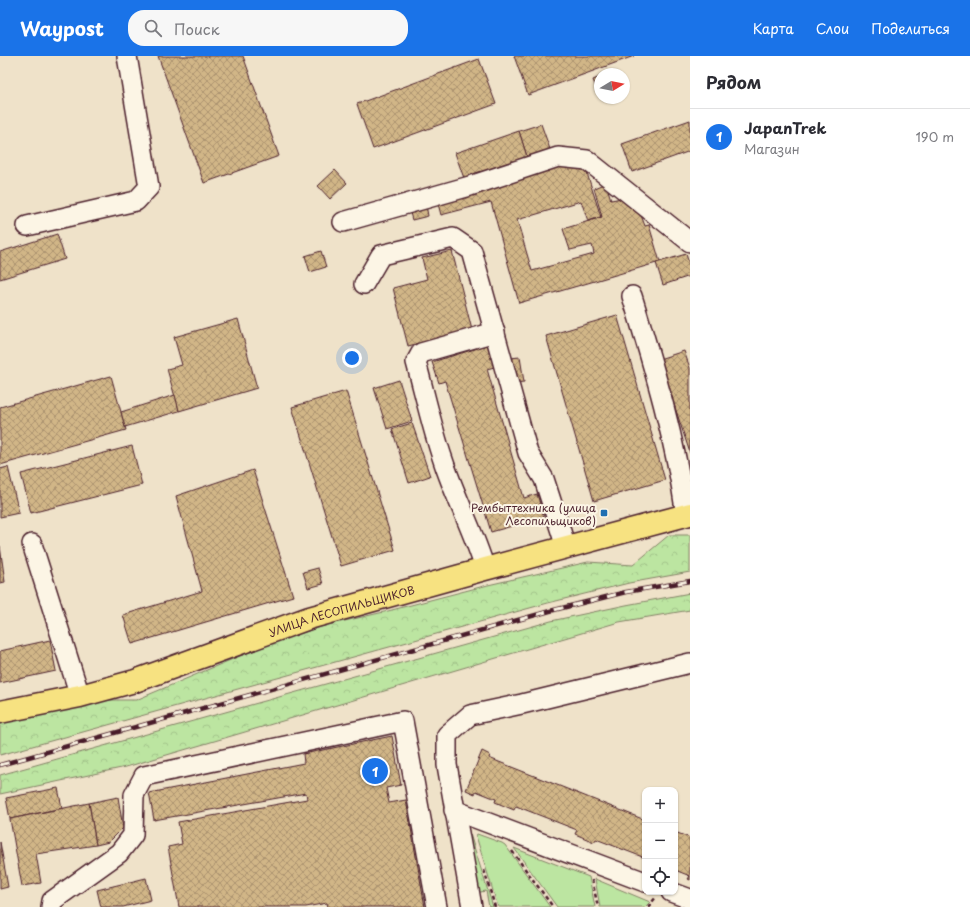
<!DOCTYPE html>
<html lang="ru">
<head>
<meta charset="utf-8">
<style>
  :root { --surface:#fff; --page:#f7f7f7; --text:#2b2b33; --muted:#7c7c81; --line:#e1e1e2; --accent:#1a73e8 }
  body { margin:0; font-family:"Playpen Sans",sans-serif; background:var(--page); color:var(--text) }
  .controls { position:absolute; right:12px; bottom:12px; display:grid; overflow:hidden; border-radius:8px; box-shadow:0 1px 3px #0004 }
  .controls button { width:36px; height:36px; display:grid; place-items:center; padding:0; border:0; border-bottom:1px solid var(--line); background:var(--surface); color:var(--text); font:20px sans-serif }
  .compass { position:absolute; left:594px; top:12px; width:36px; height:36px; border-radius:50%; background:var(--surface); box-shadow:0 1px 3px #0004; rotate:80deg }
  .you { position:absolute; left:352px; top:302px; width:14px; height:14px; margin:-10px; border:3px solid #fff; border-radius:50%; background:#1a73e8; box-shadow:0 0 0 6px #1a73e833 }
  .badge { display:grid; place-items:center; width:26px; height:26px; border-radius:50%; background:var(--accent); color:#fff; font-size:13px; font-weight:700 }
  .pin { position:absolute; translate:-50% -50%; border:2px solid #fff; box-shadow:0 1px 4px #0006 }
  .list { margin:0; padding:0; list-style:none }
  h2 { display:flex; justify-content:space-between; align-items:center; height:52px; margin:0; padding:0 16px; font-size:17px }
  h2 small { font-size:13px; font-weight:400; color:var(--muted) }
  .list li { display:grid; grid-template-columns:26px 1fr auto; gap:12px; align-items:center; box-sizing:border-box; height:56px; padding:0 16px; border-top:1px solid var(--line) }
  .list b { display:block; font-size:15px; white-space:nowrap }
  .list p { margin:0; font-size:13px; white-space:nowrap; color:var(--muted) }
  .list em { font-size:13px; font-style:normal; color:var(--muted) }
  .icon { flex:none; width:22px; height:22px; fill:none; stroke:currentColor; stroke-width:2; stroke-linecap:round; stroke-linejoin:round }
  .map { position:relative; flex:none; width:690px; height:851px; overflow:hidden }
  header { display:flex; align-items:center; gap:24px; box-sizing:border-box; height:56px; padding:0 20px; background:var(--accent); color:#fff }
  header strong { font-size:19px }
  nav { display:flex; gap:22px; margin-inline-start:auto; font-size:14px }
  .search { width:280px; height:36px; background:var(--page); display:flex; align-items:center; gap:10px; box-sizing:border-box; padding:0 14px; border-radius:16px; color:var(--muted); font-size:15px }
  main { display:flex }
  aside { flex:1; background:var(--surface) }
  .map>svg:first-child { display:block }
  .grass { fill:url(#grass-tufts); stroke:#838266 }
  .forest { fill:url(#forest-crowns); stroke:#838266 }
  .park { fill:#bce5a1; stroke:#838266 }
  .building { fill:url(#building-cross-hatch); stroke:#4a1f2b }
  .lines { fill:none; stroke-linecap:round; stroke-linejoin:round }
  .minor-casing { stroke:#4a1f2b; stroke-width:22 }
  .major-casing { stroke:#4a1f2b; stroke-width:25 }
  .path { stroke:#4a1f2b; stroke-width:2.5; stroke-dasharray:4 3; stroke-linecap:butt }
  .minor { stroke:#fcf5e5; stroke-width:19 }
  .major { stroke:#f7e281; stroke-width:22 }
  .rail-casing { stroke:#4a1f2b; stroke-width:4.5 }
  .rail { stroke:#fcf5e5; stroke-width:3; stroke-dasharray:9; stroke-linecap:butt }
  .poi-dot { fill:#1f6fb2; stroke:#fcf5e5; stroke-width:1.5 }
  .labels { text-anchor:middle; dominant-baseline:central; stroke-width:4; stroke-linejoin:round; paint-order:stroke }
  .poi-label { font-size:11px; fill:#4a1f2b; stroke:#fcf5e5; text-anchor:end }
  .street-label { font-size:11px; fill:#4a1f2b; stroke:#fcf5e5 }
</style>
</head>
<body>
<header>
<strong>Waypost</strong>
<div class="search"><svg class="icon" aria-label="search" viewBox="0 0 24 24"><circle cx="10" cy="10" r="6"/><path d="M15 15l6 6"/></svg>Поиск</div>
<nav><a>Карта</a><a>Слои</a><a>Поделиться</a></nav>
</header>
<main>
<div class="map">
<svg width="690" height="851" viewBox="0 0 690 851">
  <defs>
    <pattern id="grass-tufts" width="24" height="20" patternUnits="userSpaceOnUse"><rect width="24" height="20" fill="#bce5a1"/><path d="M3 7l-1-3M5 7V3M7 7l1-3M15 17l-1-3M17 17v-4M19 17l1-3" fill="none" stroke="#a3c48b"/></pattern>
    <pattern id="forest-crowns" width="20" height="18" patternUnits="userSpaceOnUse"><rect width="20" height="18" fill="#bce5a1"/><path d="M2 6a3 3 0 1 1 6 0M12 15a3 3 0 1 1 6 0" fill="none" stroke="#a3c48b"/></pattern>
    <pattern id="building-cross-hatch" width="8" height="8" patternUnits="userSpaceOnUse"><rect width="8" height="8" fill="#d1b687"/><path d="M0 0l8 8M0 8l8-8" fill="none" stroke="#ac936f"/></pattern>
  </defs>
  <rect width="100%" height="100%" fill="#efe2c9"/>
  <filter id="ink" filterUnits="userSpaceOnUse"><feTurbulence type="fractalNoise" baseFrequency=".025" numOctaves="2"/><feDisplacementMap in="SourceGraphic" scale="8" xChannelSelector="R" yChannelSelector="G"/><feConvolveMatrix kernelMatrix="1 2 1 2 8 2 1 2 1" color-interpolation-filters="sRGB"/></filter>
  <g filter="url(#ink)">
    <!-- grass -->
    <polygon class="grass" points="470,778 493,851 489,851 486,835 475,837 467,780"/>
    <!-- forest -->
    <g class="forest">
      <polygon points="669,479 690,479 690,516 629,527 548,547 0,699 0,662 104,644 136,644 273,586 327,569 384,556 488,529 588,506 633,509"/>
      <polygon points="690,537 690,554 619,566 126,711 0,738 0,719 551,565 626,549"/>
    </g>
    <!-- park -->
    <g class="park">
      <polygon points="477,778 502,787 505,789 550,851 498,851 476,780"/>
      <polygon points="514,792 589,821 595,851 557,851"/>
      <polygon points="595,823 650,846 645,851 600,851"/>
    </g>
    <!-- building -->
    <g class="building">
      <polygon points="158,0 243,0 279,100 204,127"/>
      <polygon points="514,0 634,0 528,39"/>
      <polygon points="479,3 496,48 373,93 357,48"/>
      <polygon points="600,21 600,36 598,36 593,24"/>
      <polygon points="690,64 690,95 632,116 622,88"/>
      <polygon points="541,68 551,96 528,104 519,75"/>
      <polygon points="519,75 528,104 465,125 455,97"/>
      <polygon points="567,109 585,111 601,161 588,165 581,145 517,164 532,215 594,198 592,189 570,194 563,173 602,161 594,132 606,127 611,144 622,142 638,151 645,170 649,169 660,206 519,247 491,146 441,159 437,144"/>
      <polygon points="335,114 347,127 330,143 318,130"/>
      <polygon points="426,149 428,160 412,164 409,153"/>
      <polygon points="57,178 65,203 0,223 0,196"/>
      <polygon points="321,195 326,211 310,216 305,200"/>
      <polygon points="452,195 472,274 408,290 393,232 427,223 422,202"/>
      <polygon points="686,198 690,211 690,220 663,229 656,207"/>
      <polygon points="617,259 665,424 594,445 546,280"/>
      <polygon points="238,263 257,332 179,355 167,313 182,309 174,281"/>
      <polygon points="491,288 498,310 487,313 524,442 537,438 544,461 491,476 445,325 439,327 432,306"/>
      <polygon points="684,295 690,312 690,397 659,303"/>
      <polygon points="520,301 524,326 513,327 510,302"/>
      <polygon points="111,320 126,374 0,409 0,351"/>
      <polygon points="399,324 412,365 387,373 374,332"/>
      <polygon points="346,335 395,494 341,510 292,351"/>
      <polygon points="175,339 179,355 125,371 121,356"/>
      <polygon points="412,367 430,420 409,427 392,373"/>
      <polygon points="132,390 142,429 31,457 21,418"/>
      <polygon points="8,411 19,457 0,461 0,413"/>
      <polygon points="253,414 293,540 132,588 123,559 202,535 176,440"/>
      <polygon points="0,490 5,526 0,527"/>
      <polygon points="318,512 323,528 308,532 303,516"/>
      <polygon points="50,584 56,615 0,627 0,595"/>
      <polygon points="392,680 401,729 386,732 389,747 406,744 425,851 328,851 327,847 306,851 179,851 168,791 182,788 178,766 307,743 306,737 154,764 149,737 304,707 303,698"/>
      <polygon points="482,695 490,699 489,702 645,764 645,802 596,783 594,786 575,778 577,774 516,750 514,754 495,746 496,743 476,735 475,738 466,734"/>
      <polygon points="58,732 62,752 10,763 6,742"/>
      <polygon points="118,741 123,772 109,786 96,789 89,747"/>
      <polygon points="89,747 96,789 36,798 41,827 22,830 10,763"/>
      <polygon points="675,776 690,782 690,824 688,823 690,820 675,814"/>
      <polygon points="0,786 8,831 0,833"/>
      <polygon points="146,822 151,844 123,851 101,851 97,834"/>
    </g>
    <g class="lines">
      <!-- minor casing -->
      <g class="minor-casing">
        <g id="minor">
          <polyline points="343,166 470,130 558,101 587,104 690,186"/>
          <polyline points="27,170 136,145 149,131 127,0"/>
          <polyline points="364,228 381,199 453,182 472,195 528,397 544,423 566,491"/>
          <path d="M632,240C654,312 676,385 686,460"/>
          <polyline points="32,488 80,640"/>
          <path d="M485,513C474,476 455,441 443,404C432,372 425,339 416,306L421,297L495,276"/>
          <polyline points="454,754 645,826"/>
          <polyline points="671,836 690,843"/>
          <polyline points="51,851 52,845 119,797 133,779 134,739 144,720 403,665 437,851"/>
          <polyline points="472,851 447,709 447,679 470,659 522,648 690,607"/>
        </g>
      </g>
      <!-- major casing -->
      <g class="major-casing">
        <g id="major">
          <path id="s1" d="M0,656L80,640L135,625L309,562L485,513L690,458"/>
        </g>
      </g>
      <!-- path -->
      <g class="path">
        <polyline points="512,795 553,851"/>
        <polyline points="484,814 495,851"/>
        <polyline points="592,824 598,851"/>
        <polyline points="648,851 656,841"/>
      </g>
      <!-- minor -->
      <use href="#minor" class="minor"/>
      <!-- major -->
      <use href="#major" class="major"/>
      <!-- rail casing -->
      <g class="rail-casing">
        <polyline id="rail" points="0,709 550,555 626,536 690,525"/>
      </g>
      <!-- rail -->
      <use href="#rail" class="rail"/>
    </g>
  </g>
  <!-- markers -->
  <rect class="poi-dot" x="600" y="453" width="8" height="8" rx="2"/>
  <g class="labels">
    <!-- poi labels -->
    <g class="poi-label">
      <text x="596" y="451">Рембыттехника (улица<tspan x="596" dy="13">Лесопильщиков)</tspan></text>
    </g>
    <!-- street labels -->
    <g class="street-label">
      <text stroke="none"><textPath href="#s1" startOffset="357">УЛИЦА ЛЕСОПИЛЬЩИКОВ</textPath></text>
    </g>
  </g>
</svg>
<div class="controls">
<button>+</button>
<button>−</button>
<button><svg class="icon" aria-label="locate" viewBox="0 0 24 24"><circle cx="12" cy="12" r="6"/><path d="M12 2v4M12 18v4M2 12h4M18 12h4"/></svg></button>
</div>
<svg class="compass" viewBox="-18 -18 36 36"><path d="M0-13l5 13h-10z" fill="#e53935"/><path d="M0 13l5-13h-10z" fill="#7c7c81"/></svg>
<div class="you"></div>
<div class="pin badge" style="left:375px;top:715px">1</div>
</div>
<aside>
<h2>Рядом<small></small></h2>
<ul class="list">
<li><span class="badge">1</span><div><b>JapanTrek</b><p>Магазин</p></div><em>190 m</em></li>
</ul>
</aside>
</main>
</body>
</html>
